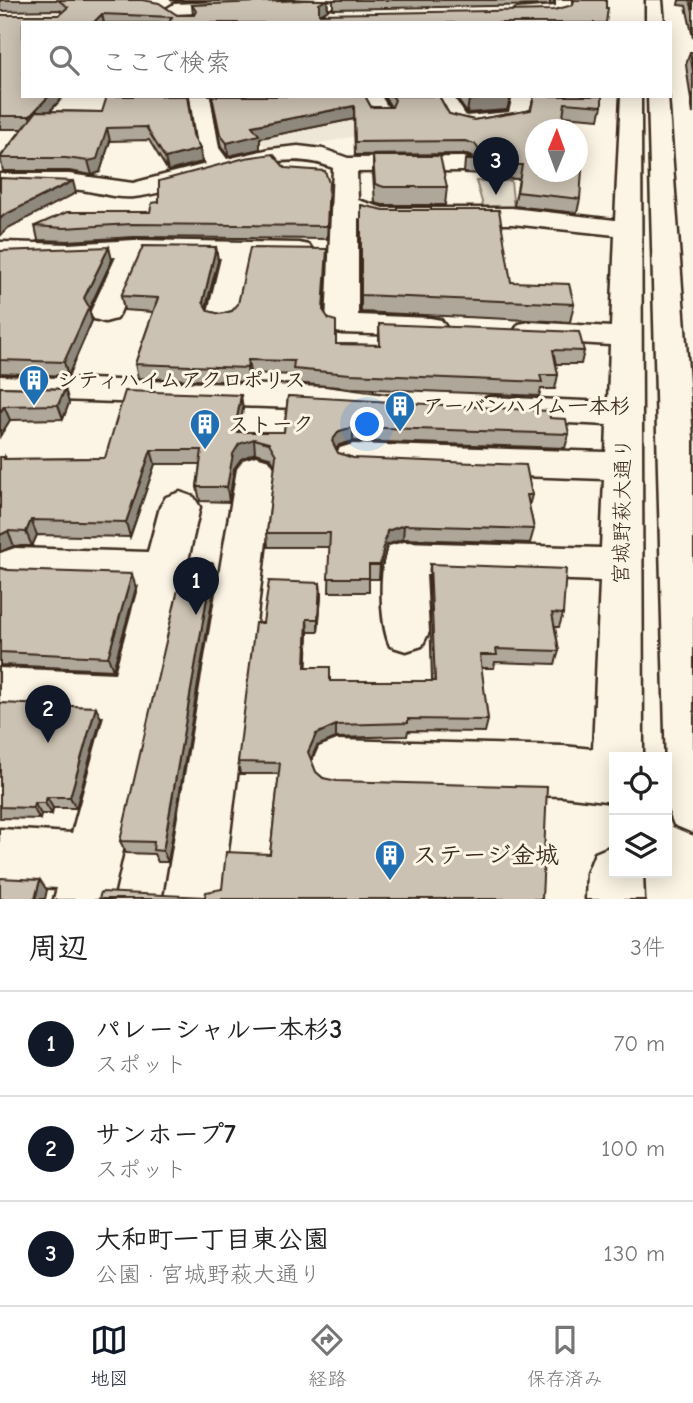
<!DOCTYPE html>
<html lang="ja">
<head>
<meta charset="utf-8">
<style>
  :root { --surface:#fff; --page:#f2f2f2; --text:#222; --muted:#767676; --line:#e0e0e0; --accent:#111827 }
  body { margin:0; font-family:"Comic Neue","Klee One",sans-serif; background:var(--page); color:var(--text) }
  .controls { position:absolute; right:21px; bottom:21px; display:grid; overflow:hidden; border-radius:0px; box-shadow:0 4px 18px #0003 }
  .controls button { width:63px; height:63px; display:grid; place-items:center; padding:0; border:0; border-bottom:2px solid var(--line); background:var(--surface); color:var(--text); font:35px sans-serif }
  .compass { position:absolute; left:525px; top:119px; width:63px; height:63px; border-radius:50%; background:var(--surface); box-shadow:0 4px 18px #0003; rotate:1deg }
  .you { position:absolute; left:368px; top:425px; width:24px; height:24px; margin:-18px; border:5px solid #fff; border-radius:50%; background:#1a73e8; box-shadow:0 0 0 10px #1a73e833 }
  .badge { display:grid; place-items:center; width:46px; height:46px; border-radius:50%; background:var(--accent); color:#fff; font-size:23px; font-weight:700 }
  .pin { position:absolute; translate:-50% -58px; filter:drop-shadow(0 2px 4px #0008) }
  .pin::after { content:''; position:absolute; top:37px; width:24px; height:21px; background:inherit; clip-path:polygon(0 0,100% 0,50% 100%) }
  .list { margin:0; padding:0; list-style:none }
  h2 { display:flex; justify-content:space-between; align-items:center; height:91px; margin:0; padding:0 28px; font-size:30px }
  h2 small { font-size:23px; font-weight:400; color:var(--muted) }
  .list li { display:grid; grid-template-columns:46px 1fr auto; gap:21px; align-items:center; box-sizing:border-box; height:105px; padding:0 28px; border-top:2px solid var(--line) }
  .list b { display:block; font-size:26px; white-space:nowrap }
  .list p { margin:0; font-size:23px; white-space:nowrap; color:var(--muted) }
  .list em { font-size:23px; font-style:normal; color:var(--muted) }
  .icon { flex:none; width:38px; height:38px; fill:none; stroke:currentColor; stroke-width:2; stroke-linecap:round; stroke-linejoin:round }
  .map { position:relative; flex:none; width:693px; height:899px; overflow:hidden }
  .search { position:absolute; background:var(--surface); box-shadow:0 4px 18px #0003; left:21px; right:21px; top:21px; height:77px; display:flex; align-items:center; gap:18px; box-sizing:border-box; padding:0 24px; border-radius:0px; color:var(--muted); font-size:26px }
  .sheet { height:406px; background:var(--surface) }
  nav { display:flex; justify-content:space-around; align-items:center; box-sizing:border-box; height:98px; border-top:2px solid var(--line); background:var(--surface); font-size:19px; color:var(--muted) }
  nav a { display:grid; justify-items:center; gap:4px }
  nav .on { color:var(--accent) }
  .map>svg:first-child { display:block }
  .built { fill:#eee6d6 }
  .green { fill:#e0d8c8; stroke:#8e8173; stroke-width:2 }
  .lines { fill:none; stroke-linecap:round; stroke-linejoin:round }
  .minor-casing { stroke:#3b2a1e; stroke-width:5 }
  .minor { fill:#fcf5e5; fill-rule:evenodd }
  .wall { fill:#afa79a; stroke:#3b2a1e; stroke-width:2 }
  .shaded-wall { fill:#8f887d; stroke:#3b2a1e; stroke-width:2 }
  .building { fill:#ccc2b3; stroke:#3b2a1e; stroke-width:2 }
  .labels { text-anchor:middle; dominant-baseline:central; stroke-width:6; stroke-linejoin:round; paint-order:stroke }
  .poi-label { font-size:21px; font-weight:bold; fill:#3b2a1e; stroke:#fcf5e5; text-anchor:start }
  .street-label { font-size:21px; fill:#3b2a1e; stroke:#fcf5e5 }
  .near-poi-label { font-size:24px; font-weight:bold; fill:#3b2a1e; stroke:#fcf5e5; text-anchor:start }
</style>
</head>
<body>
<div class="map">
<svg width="693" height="899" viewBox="0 0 693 899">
  <rect width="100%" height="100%" fill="#fcf5e5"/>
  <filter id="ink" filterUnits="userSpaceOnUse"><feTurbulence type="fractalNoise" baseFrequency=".0143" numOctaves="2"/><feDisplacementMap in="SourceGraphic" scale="14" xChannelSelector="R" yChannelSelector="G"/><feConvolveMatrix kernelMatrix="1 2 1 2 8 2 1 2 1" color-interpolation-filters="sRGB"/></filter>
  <g filter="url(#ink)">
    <!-- built -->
    <polygon class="built" points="376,111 386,130 271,153 257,138"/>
    <!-- green -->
    <polygon class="green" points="476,181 511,181 514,209 484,209"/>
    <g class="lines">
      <!-- minor casing -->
      <g class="minor-casing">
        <g id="minor">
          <polygon points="266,0 340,2 332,7 174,14 166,9 174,4"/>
          <polygon points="556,0 572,0 572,9 568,15 517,19 509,14 517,9 556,6"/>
          <polygon points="646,0 662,0 664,23 646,23"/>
          <path d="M190,96H210L219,148L227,159L270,149L298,146L323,149L348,158L463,157L471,159L475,164L471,169L463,171L357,172L358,200L383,208H512L615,220L621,96H641L643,757H614V802L563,796L337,790L319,783L311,765L319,747L337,740L563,746L593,749L600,581L426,575L429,632L422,646L406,651L390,646C380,624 378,567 389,546L404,542L601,548L604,479L353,470L340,466L334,457L340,448L353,444L606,452L607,425L490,419L478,416L473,408L478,400L490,397L608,402L610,345L530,340L519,338L514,331L519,324L530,322L611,327L615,235L512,224H383L358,218V315L430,318L441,320L446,327L441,334L430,336L342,333L331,331L326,324L333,168C273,142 196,190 134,197C116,199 99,192 81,190C54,187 27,189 0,188V174H69L133,183L206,164L197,148Z"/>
          <polygon points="361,96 381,96 392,114 389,119 373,119"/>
          <polygon points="433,96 453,96 466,116 509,112 513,96 533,96 526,122 472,131 450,126"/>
          <polygon points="648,96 668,96 693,438 693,833 674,825 667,807"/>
          <polygon points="134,240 299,243 309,245 313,251 309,257 299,259 249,258 237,316 233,322 222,325 211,322 207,316 221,258 144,256 120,313 116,319 105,322 94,319 90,313 116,257 68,260 0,258 0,242 3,242 68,244"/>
          <polygon points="0,376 325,387 392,396 397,404 392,412 380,415 325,409 0,398"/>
          <polygon points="256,456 269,460 275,469 222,899 164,899 237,469 243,460"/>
          <polygon points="180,492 194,497 200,507 112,899 54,899 57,888 0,885 0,829 72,833 104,716 0,712 0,668 115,673 139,585 15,582 0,577 0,553 15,548 148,552 160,507 166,497"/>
          <polygon points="614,845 614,873 643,873 644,899 586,899 587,873 595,853"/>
        </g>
      </g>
      <!-- minor -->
      <use href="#minor" class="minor"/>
    </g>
    <!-- wall -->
    <g class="wall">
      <polygon points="0,0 142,0 177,15 193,15 192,5 327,0 328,10 321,14 606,23 23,23 64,96 50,111 102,112 193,135 200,149 202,162 168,171 149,140 110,141 100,172 92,175 69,171 3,171 0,157 22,129 0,129 0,15 59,15 62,12 60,10 0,11"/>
      <polygon points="170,0 206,0 175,1"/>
      <polygon points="333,0 555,0 553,4 550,5 333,9"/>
      <polygon points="679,0 693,0 693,38 686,6 678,5"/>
      <polygon points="690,52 693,52 693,114 686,65"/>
      <polygon points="211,96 365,96 371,107 391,107 384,96 439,96 449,114 474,120 531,110 534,96 602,106 599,119 563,116 536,130 580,199 577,213 514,206 519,179 488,178 484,174 464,173 465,160 473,157 464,154 355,155 354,119 260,138 260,149 228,156 221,147"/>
      <polygon points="455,96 511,96 507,110 467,113"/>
      <polygon points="373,156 447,187 445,205 383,205 375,203 373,174"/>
      <polygon points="285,168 329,196 327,239 134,237 68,241 38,240 35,226 150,212 159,202"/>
      <polygon points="361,205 511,282 574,304 570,322 361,312"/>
      <polygon points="216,247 218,261 206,308 208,311 220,314 232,311 327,262 324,312 336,344 379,345 379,324 584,351 581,364 556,364 558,375 555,389 541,389 539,396 350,388 294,383 293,375 250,373 248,382 138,378 135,364 153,312 124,310 121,296"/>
      <polygon points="0,251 112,260 89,309 92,321 68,376 0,373"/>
      <polygon points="0,387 65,389 69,403 63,419 10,420 0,436"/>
      <polygon points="288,396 550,418 569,434 565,448 353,441 339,445 336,450 338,453 353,458 532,495 529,506 534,529 530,543 403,539 387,545 379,579 369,579 369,592 329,592 330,547 268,547 267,533 275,466 270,457 255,453 241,459 234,469 229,502 200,501 197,487 200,464 155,464 130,537 37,535 32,546 14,546 0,552 5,457 6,459 105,458 243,409 240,426 240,432 284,432"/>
      <polygon points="430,564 563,614 559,627 555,627 559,651 555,664 495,662 494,668 481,668 488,720 485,732 408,731 407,736 336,738 317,746 311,759 316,772 323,778 542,899 205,897 222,889 270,854 279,774 240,774 238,762 263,623 320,583 321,596 318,632 308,632 306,667 331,681 432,681 429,578"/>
      <polygon points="0,568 8,570 136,588 113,670 0,665"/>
      <polygon points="216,577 168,862 158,862 154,854 126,853 120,841"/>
      <polygon points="0,703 101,718 76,808 53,808 52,814 41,814 40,819 0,818"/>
    </g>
    <!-- shaded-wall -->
    <g class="shaded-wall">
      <polygon points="326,0 327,0 328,10 320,15 319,23 319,4"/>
      <polygon points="550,0 555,0 553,4 550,5"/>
      <polygon points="102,14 104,23 93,23"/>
      <polygon points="49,96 64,96 33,129 30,116"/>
      <polygon points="511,96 507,110 467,113 469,100"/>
      <polygon points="354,106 354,119 260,138 260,149 228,156 227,143 252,126"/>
      <polygon points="107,128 110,141 100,172 92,175 88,161"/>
      <polygon points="200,149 202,162 168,171 165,158"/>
      <polygon points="73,181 76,193 8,228 0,236 0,219 4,215"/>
      <polygon points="109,247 112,260 89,309 92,321 68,376 64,362 84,298"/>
      <polygon points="216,247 218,261 204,315 203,302"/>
      <polygon points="327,249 327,262 323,324 323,310"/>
      <polygon points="248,360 250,373 248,382 247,368"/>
      <polygon points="65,389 69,403 63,419 58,405"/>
      <polygon points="241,395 243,409 240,426 241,438 254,439 255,453 241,459 234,469 229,502 227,487 236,424"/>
      <polygon points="4,406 10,420 0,436 0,413"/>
      <polygon points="353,427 353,441 339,445 332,456 332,441 339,431"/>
      <polygon points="151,450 155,464 130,537 126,522"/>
      <polygon points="31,520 37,535 32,546 26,532"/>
      <polygon points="404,525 403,539 387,545 379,579 380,565 387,531"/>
      <polygon points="8,531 14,546 0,552 0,535"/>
      <polygon points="213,563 216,577 168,862 163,851"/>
      <polygon points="132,574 136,588 113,670 108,657"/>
      <polygon points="320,583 321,596 318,632 318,619"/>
      <polygon points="307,619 308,632 306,680 305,667"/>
      <polygon points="96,707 101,718 76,808 70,797"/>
      <polygon points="336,725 336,738 317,746 309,764 308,752 316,734"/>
      <polygon points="47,797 53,808 52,814 45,803"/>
      <polygon points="34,803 41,814 40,819 33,808"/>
      <polygon points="40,880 47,890 45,899 35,899"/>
    </g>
    <!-- building -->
    <g class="building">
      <polygon points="58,0 142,0 159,3 177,15 194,15 196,11 192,5 304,0 326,0 319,4 319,14 554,10 573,5 574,0 606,0 606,8 608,8 606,23 169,23 172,17 102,14 93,23 23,23 23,96 49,96 30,116 0,116 0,15 59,15 68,7"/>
      <polygon points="690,0 693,0 693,11"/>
      <polygon points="690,52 693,52 693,72"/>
      <polygon points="107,96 187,96 193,135 200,149 165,158 146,127 107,128 97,159 88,161 66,158 0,158 37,111 102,112"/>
      <polygon points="212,96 365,96 371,107 392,107 395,100 392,96 439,96 449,114 474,120 531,110 534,96 602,96 602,106 565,103 561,130 536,130 536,172 578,172 578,155 583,155 580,199 517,192 522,165 490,165 486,160 465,160 475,157 479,150 475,144 465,141 355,142 354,106 252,126 259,135 227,143 220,134"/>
      <polygon points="465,96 509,96 469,100"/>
      <polygon points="273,154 285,168 325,171 329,183 327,226 131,224 64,228 35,226 67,212 150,212 152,203 159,202 159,181 245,158"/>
      <polygon points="373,156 440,156 447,187 384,187 375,184"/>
      <polygon points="0,178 73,181 4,215 0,219"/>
      <polygon points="361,205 384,210 499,210 511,282 569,284 574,304 361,295"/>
      <polygon points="143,246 216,247 203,302 208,311 220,314 232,311 238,304 250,248 327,249 323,310 329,319 336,321 336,344 380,345 379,324 579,332 584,351 553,350 558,375 540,375 542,382 350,374 293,369 294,361 248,360 247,368 135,364 158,298 121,296"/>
      <polygon points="109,247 84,298 89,307 64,362 0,360 0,251"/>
      <polygon points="0,387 65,389 58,405 4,406 0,413"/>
      <polygon points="125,391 241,395 236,424 240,424 238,432 284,432 288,396 549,411 550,418 566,419 569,434 353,427 339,431 332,441 338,453 353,458 526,465 532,495 527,495 534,529 404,525 387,531 380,565 369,565 369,578 328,578 330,533 267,533 276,455 269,443 254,439 239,444 233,454 227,487 197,487 202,450 151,450 126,522 31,520 26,532 8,531 0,535 0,457 5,457 4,459 105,458"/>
      <polygon points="184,563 213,563 163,851 153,850 154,842 120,841"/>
      <polygon points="430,564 566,569 563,614 552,613 559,651 496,649 497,655 480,655 488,720 408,719 408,723 336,725 316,734 308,752 316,772 323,778 337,781 547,787 542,899 99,899 101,892 205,897 206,892 222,889 226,852 270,854 280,763 238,762 255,623 263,623 269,581 320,583 318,619 307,619 305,667 330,667 330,681 435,681"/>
      <polygon points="0,568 8,570 132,574 108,657 0,652"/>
      <polygon points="0,703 96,707 70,797 47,797 45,803 34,803 33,808 0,807"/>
      <polygon points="0,878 40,880 35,899 0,899"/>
    </g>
  </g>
  <!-- icons -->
  <defs>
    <g id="building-pin" transform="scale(1.575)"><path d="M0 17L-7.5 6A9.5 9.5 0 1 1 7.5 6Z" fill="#1f6fb2" stroke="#fcf5e5"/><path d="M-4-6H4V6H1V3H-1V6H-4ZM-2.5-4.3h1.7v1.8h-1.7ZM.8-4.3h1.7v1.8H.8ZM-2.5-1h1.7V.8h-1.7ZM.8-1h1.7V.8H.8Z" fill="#fff"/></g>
  </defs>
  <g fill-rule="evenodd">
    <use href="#building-pin" x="34" y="380"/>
    <use href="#building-pin" x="400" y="406"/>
    <use href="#building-pin" x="205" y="424"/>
    <use href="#building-pin" x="390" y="855"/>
  </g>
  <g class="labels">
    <!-- poi labels -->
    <g class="poi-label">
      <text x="57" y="380">シティハイムアクロポリス</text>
      <text x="423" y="406">アーバンハイム一本杉</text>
      <text x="228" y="424">ストーク</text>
    </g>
    <!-- street labels -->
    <g class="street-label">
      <text transform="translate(622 511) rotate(-89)">宮城野萩大通り</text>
    </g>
    <!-- near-poi labels -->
    <g class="near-poi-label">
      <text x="413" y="855">ステージ金城</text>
    </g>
  </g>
</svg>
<div class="controls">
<button><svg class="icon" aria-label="locate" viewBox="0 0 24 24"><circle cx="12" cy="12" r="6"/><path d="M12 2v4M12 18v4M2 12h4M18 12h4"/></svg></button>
<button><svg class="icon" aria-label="layers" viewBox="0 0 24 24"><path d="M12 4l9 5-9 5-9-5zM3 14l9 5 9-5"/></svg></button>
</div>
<svg class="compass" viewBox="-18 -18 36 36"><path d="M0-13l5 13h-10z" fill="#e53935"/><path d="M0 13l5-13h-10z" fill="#767676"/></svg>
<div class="you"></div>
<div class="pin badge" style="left:196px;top:615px">1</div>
<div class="pin badge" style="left:48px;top:743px">2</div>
<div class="pin badge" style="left:496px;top:195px">3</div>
<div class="search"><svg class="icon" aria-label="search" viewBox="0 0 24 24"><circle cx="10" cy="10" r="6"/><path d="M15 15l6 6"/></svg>ここで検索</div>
</div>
<section class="sheet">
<h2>周辺<small>3件</small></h2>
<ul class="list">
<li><span class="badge">1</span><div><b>パレーシャル一本杉3</b><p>スポット</p></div><em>70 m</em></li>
<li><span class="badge">2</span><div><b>サンホープ7</b><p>スポット</p></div><em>100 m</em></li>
<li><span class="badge">3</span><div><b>大和町一丁目東公園</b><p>公園 · 宮城野萩大通り</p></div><em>130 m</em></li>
</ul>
</section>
<nav>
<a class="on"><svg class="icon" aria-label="map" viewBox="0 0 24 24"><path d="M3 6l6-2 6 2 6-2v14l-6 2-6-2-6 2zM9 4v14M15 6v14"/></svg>地図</a>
<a><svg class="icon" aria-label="directions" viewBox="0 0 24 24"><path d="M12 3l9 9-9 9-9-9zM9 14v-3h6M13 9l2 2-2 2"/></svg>経路</a>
<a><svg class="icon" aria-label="saved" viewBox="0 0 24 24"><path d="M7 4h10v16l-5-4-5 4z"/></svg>保存済み</a>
</nav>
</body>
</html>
